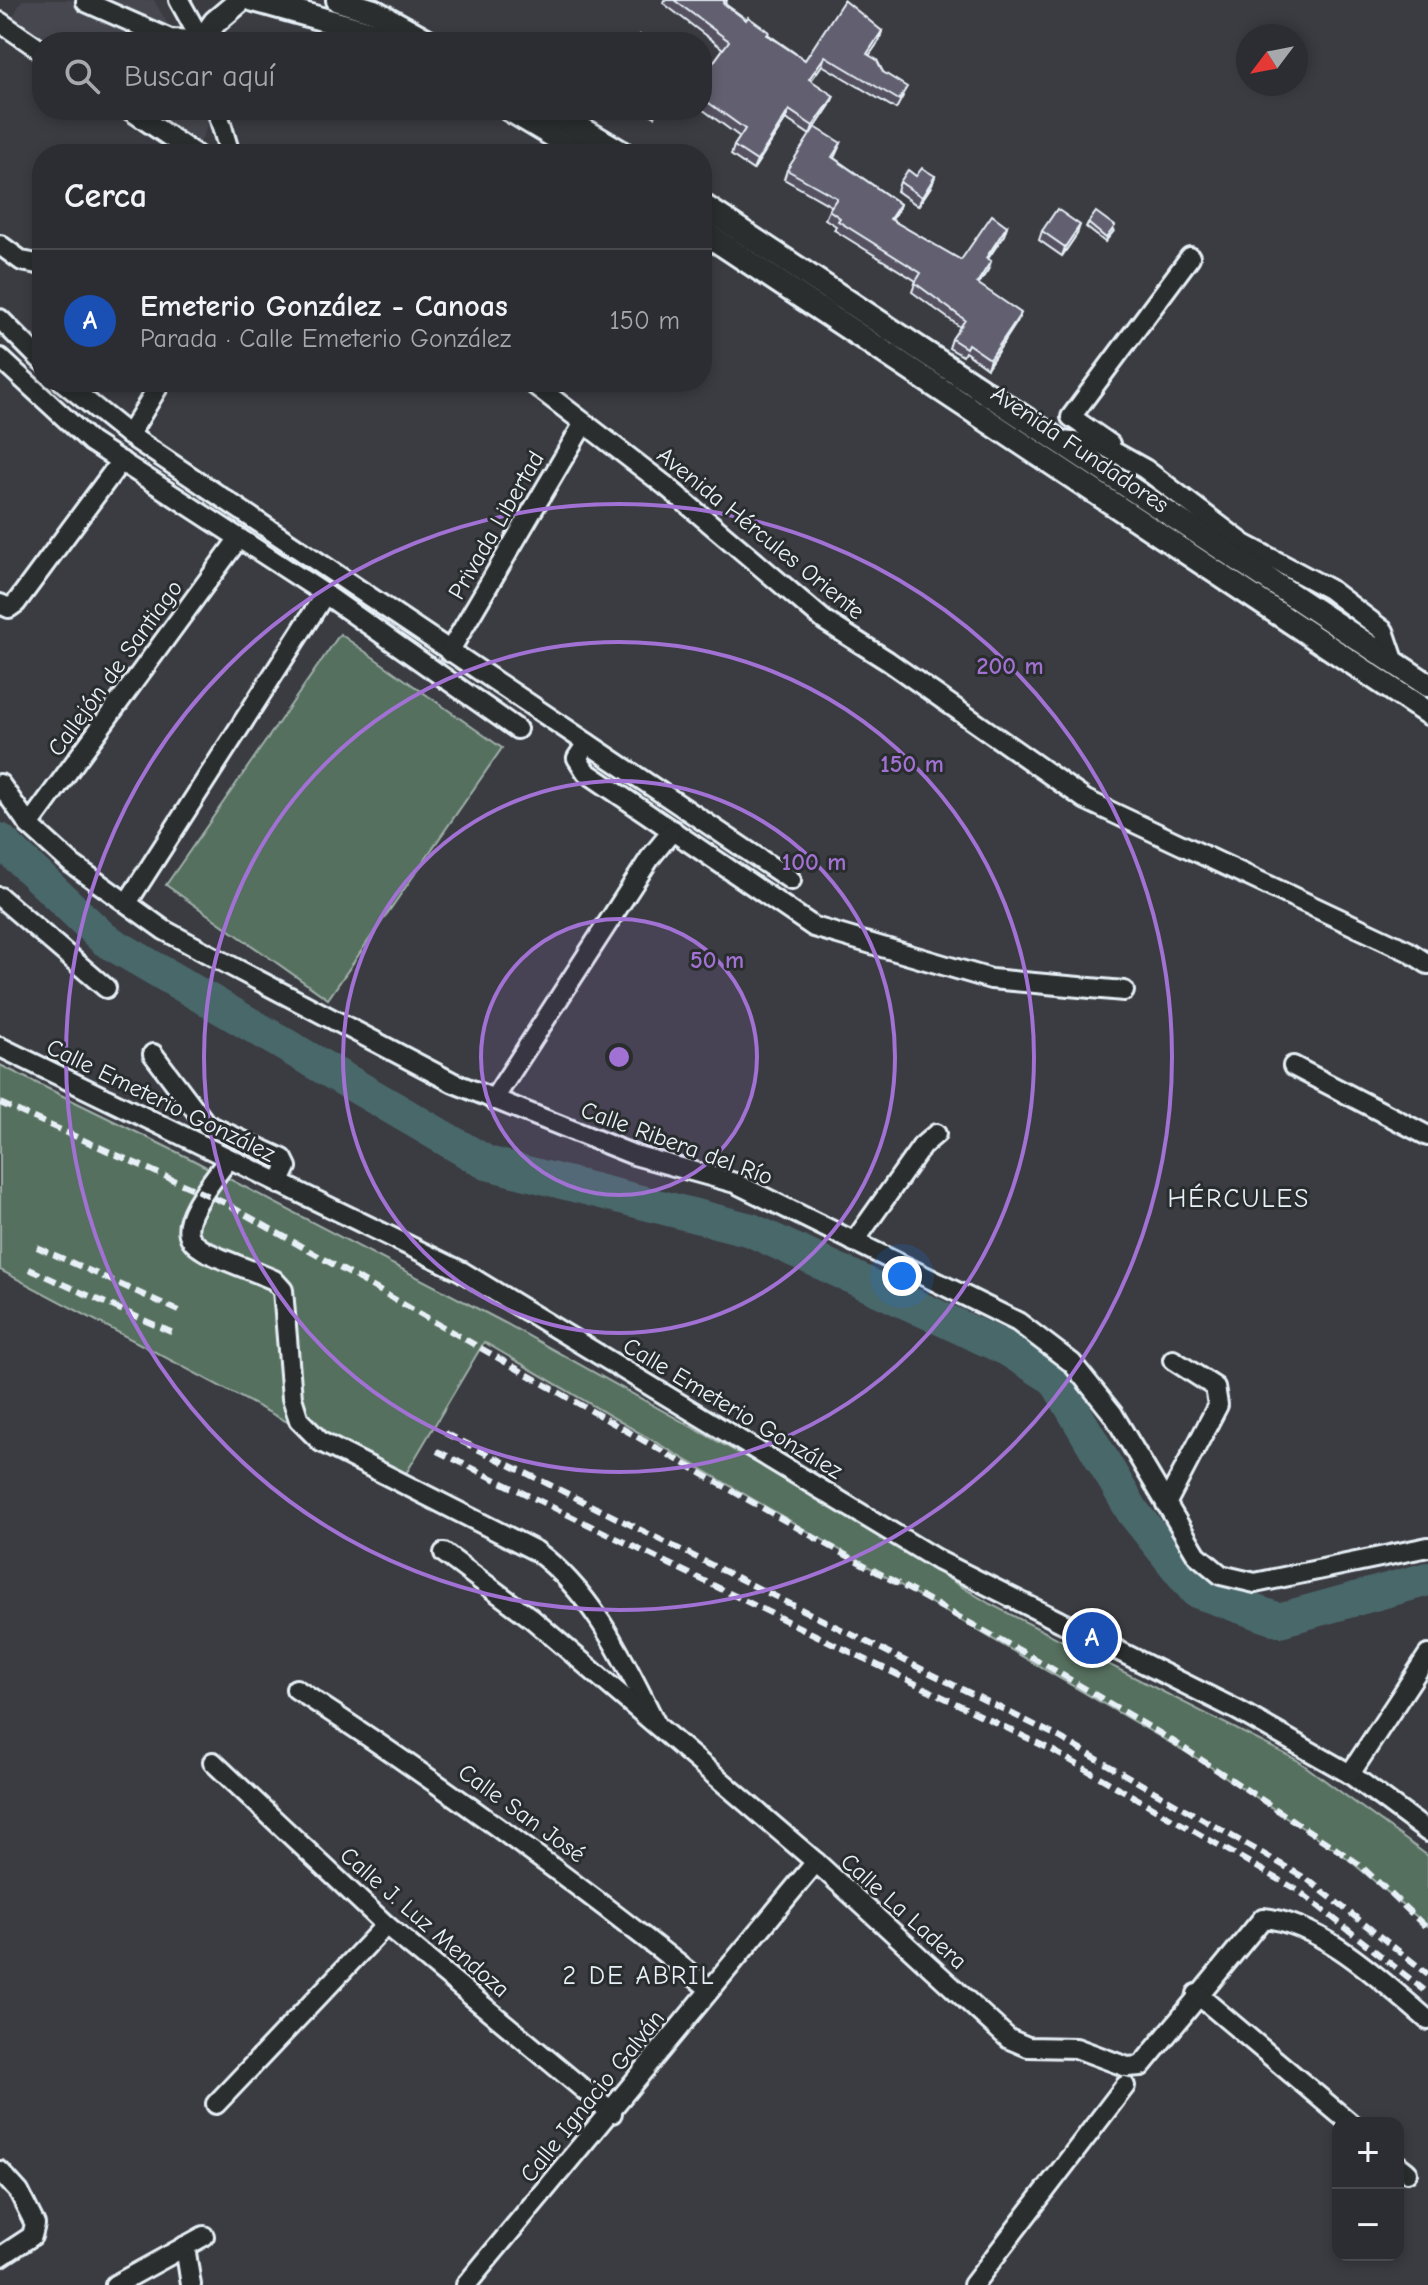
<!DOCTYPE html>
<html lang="es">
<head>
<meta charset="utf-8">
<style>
  :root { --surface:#2c2d32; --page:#38393e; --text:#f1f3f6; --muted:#a6a8ac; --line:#48494d; --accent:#ff9aa2 }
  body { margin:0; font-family:"Comic Neue",sans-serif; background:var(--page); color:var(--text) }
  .controls { position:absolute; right:24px; bottom:24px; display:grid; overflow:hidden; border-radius:16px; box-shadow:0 4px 12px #0003 }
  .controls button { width:72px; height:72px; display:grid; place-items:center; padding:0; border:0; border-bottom:2px solid var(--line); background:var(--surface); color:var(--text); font:40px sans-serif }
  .compass { position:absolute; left:1236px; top:24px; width:72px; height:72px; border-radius:50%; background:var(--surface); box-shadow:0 4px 12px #0003; rotate:238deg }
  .you { position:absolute; left:902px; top:1276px; width:28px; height:28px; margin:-20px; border:6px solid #fff; border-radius:50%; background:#1a73e8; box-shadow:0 0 0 12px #1a73e833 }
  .badge { display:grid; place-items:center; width:52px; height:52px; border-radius:50%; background:var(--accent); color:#fff; font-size:26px; font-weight:700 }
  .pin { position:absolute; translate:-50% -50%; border:4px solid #fff; box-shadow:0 2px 8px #0006 }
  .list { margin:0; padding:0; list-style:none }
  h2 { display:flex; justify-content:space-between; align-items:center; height:104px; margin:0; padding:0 32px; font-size:34px }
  h2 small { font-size:26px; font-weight:400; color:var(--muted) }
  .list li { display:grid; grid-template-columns:52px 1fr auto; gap:24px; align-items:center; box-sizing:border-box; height:144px; padding:0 32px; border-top:2px solid var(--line) }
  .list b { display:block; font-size:30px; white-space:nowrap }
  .list p { margin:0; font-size:26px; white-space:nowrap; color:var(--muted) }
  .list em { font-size:26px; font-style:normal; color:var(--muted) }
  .icon { flex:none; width:44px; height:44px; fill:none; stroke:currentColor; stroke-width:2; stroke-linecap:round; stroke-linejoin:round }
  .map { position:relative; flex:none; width:1428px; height:2285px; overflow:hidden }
  .search { position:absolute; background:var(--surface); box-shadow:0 4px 12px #0003; left:32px; top:32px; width:680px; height:88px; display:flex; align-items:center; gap:20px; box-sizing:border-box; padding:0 28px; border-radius:32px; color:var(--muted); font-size:30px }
  .panel { position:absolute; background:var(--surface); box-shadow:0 4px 12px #0003; left:32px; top:144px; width:680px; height:248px; border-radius:32px }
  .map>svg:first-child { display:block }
  .built { fill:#474650 }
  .green { fill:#57705e; stroke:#a0b0ab; stroke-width:2 }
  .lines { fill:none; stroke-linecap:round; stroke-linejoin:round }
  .river { stroke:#49676b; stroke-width:34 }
  .minor-casing { stroke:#e8f1f8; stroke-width:24 }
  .major-casing { stroke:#e8f1f8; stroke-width:28 }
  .minor { stroke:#2a2d2e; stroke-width:18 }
  .major { stroke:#2a2d2e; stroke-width:22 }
  .rail { stroke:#e8f1f8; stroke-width:6; stroke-dasharray:12 6; stroke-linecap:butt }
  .wall { fill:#545160; stroke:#e8f1f8; stroke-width:2 }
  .shaded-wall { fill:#45424e; stroke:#e8f1f8; stroke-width:2 }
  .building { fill:#625e70; stroke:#e8f1f8; stroke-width:2 }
  .ring { fill:none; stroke:#a171d3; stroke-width:4 }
  .labels { text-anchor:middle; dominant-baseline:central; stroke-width:6; stroke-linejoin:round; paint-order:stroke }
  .street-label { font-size:24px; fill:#e8f1f8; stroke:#2a2d2e }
  .neighbourhood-label { font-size:26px; letter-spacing:2px; fill:#e8f1f8; stroke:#2a2d2e }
  .centre { fill:#a171d3; stroke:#2a2d2e; stroke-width:4 }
  .ring-label { font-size:24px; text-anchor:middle; font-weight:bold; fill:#a171d3; stroke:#2a2d2e; stroke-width:6; stroke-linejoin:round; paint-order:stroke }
</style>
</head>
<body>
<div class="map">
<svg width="1428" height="2285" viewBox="0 0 1428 2285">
  <rect width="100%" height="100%" fill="#3b3c42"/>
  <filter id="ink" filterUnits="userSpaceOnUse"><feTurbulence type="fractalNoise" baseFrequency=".0125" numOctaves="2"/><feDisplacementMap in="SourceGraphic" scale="16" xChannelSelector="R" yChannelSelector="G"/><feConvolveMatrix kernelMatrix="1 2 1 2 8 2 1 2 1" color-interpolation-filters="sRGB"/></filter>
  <g filter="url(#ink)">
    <!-- built -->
    <g class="built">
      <polygon points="22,0 154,0 178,42 42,42 10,22"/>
      <polygon points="143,110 203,110 208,124 198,147"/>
    </g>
    <!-- green -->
    <g class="green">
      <polygon points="340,634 502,748 328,999 166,885"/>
      <polygon points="0,1065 191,1159 505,1323 780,1476 990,1604 1297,1760 1428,1856 1428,1926 1342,1854 1203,1762 484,1342 401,1482 0,1270"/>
    </g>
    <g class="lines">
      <!-- river -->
      <polyline class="river" points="0,840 104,939 487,1163 751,1230 1007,1349 1055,1379 1133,1512 1196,1591 1279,1620 1428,1579"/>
      <!-- minor casing -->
      <g class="minor-casing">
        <g id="minor">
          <polyline points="179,0 202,42"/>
          <polyline points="86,2 170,39 202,40"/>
          <polyline points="0,22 42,51"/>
          <polyline points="130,110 195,154"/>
          <polyline points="217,110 230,154"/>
          <polyline points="0,245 22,261 42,265"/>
          <polyline points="0,319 42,361"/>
          <polyline points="0,358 91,442 325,594 517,729"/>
          <polyline points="63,382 129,435 791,880"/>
          <polyline points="531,382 666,486 825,621 888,661 1086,800 1408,951 1428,964"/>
          <polyline points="129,435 161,382"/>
          <polyline points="1061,441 1102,445 1145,469 1244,544 1329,589 1384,631 1395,663"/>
          <polyline points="1110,444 1071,417 1190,257"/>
          <polyline points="0,604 9,608 16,603 121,461"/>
          <polyline points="449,652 584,423"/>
          <polyline points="587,743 577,758 586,772 814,927 991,979 1124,991"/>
          <polyline points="0,784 29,825 72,864 164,930 231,966 454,1083 634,1155 735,1183 1018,1322 1072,1363 1113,1414 1197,1555 1221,1575 1255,1583 1428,1547"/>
          <polyline points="29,825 239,538"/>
          <polyline points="0,897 106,988"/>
          <polyline points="127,903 325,594"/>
          <polyline points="0,1047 461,1271 939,1561 1239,1711 1350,1774 1428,1832"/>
          <polyline points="153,1054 206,1124 283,1159 287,1167 279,1184"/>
          <polyline points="1293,1066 1428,1136"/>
          <polyline points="493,1100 650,858 673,830"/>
          <path d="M228,1160C155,1252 190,1243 274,1280L283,1290L292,1398L299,1420L321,1442L536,1551C594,1594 623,1659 655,1722"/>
          <polyline points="854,1242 922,1146 936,1134"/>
          <polyline points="1166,1504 1218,1405 1215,1387 1173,1360"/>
          <path d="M444,1553L531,1618L816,1862L1009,2039L1028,2047L1076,2048L1127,2067L1141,2066L1263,1918C1323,1923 1384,1983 1428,2020"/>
          <path d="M296,1689C440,1782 576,1882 710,1989"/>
          <polyline points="213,1762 386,1925 612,2113"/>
          <polyline points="1350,1774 1428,1655"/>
          <polyline points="1197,1994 1350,2123"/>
          <polyline points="216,2104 386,1925"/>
          <polyline points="1398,2165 1407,2172"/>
          <polyline points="0,2171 19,2192 35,2224 32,2236 0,2257"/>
          <polyline points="185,2246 191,2285"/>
          <polyline points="115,2285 204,2236"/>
          <polyline points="466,2285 816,1862"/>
          <polyline points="973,2285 1125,2086"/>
        </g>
      </g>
      <!-- major casing -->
      <g class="major-casing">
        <g id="major">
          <polyline points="254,0 368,32 388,42"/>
          <polyline points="338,0 374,11 430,42"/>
          <polyline points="202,40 215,22 241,0"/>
          <polyline points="510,110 584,154"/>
          <polyline points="550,110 624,154"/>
          <polyline points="702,205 1428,685"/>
          <polyline points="702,231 1428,713"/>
        </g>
      </g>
      <!-- minor -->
      <use href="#minor" class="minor"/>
      <!-- major -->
      <use href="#major" class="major"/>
      <!-- rail -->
      <g class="rail">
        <polyline points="0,1103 225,1203 817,1539 1039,1661 1176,1743 1359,1864 1428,1929"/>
        <polyline points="37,1247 184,1313"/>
        <polyline points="29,1269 173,1333"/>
        <polyline points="445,1433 1059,1737 1307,1879 1428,1974"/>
        <polyline points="437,1451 1052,1750 1299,1891 1428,1993"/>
      </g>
    </g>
    <!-- wall -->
    <g class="wall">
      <polygon points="664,0 727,0 725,4 805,60 882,31 879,41 869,55 903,96 896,109 822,65 811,80 830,105 810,135 786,119 753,170 731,155 734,146 740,137 702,109 702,61 710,67 723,49 663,3"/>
      <polygon points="644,110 658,110 655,117"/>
      <polygon points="841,143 834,158 900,204 897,212 892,220 961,260 1007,226 1004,235 988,259 991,261 988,270 978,284 1017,322 987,368 965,352 963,356 949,348 952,339 960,327 912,292 916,281 834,230 836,226 825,219 831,206 784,179 787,170"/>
      <polygon points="916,176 935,176 932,185 918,206 897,191 900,182"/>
      <polygon points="1088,223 1114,231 1105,242 1086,227"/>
      <polygon points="1042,231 1077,234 1062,256 1039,240"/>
    </g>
    <!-- shaded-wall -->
    <g class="shaded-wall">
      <polygon points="882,31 879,41 864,63 867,54"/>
      <polygon points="825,56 822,65 806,88 809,79"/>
      <polygon points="834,96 830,105 810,135 813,126"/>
      <polygon points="789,110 786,119 753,170 757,161"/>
      <polygon points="935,176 932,185 918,206 922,197"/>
      <polygon points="900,204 897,212 886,228 890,219"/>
      <polygon points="1080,225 1077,234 1062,256 1065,247"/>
      <polygon points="1007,226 1004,235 982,266 986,258"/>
      <polygon points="991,261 988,270 973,292 977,283"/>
      <polygon points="1021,313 1017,322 987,368 990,359"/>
    </g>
    <!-- building -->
    <g class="building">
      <polygon points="674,0 725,0 723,3 746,20 748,17 769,32 767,35 805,60 844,0 882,31 867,54 877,60 883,72 907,87 899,100 825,56 809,79 834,96 813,126 789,110 757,161 734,146 745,129 702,98 702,61 710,67 729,41"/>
      <polygon points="640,35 651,42 636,42"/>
      <polygon points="815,127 841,143 832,157 900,204 890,219 961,260 992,215 1007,226 986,258 991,261 977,283 1021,313 990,359 968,344 966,348 952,339 965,320 915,283 921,273 838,221 840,218 829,210 837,198 787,170"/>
      <polygon points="922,168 935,176 922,197 900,182 908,170 916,176"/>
      <polygon points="1057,209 1080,225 1065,247 1042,231"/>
      <polygon points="1096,212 1115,226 1106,238 1088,223"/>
    </g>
  </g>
  <!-- distance rings -->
  <circle cx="619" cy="1057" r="138" fill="#a171d3" fill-opacity=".12"/>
  <g class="ring">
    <circle cx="619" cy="1057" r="138"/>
    <circle cx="619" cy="1057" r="276"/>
    <circle cx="619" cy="1057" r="415"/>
    <circle cx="619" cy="1057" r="553"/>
  </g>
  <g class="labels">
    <!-- street labels -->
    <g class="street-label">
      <text transform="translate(1080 449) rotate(34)">Avenida Fundadores</text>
      <text transform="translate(496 525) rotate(-60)">Privada Libertad</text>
      <text transform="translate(761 533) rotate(39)">Avenida Hércules Oriente</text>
      <text transform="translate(115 668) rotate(-54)">Callejón de Santiago</text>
      <text transform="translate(161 1100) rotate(26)">Calle Emeterio González</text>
      <text transform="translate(677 1143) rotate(20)">Calle Ribera del Río</text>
      <text transform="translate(733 1408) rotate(31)">Calle Emeterio González</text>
      <text transform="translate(522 1813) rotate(36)">Calle San José</text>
      <text transform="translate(904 1911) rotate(42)">Calle La Ladera</text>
      <text transform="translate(425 1922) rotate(41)">Calle J. Luz Mendoza</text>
      <text transform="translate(592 2096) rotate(-51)">Calle Ignacio Galván</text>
    </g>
    <!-- neighbourhood labels -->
    <g class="neighbourhood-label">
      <text x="1239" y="1199">HÉRCULES</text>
      <text x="639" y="1976">2 DE ABRIL</text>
    </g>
  </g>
  <circle cx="619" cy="1057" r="12" class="centre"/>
  <g class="ring-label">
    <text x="1010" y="674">200 m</text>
    <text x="912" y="772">150 m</text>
    <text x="814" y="870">100 m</text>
    <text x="717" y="968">50 m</text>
  </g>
</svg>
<div class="controls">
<button>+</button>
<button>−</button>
</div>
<svg class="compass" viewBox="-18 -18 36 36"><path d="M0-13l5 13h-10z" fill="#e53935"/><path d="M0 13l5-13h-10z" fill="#a6a8ac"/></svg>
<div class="you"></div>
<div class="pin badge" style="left:1092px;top:1638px;background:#1a4fb4">A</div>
<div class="search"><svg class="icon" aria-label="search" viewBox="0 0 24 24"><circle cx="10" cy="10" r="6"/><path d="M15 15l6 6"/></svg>Buscar aquí</div>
<section class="panel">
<h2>Cerca<small></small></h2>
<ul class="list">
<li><span class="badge" style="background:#1a4fb4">A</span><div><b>Emeterio González - Canoas</b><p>Parada · Calle Emeterio González</p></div><em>150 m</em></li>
</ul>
</section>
</div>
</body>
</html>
